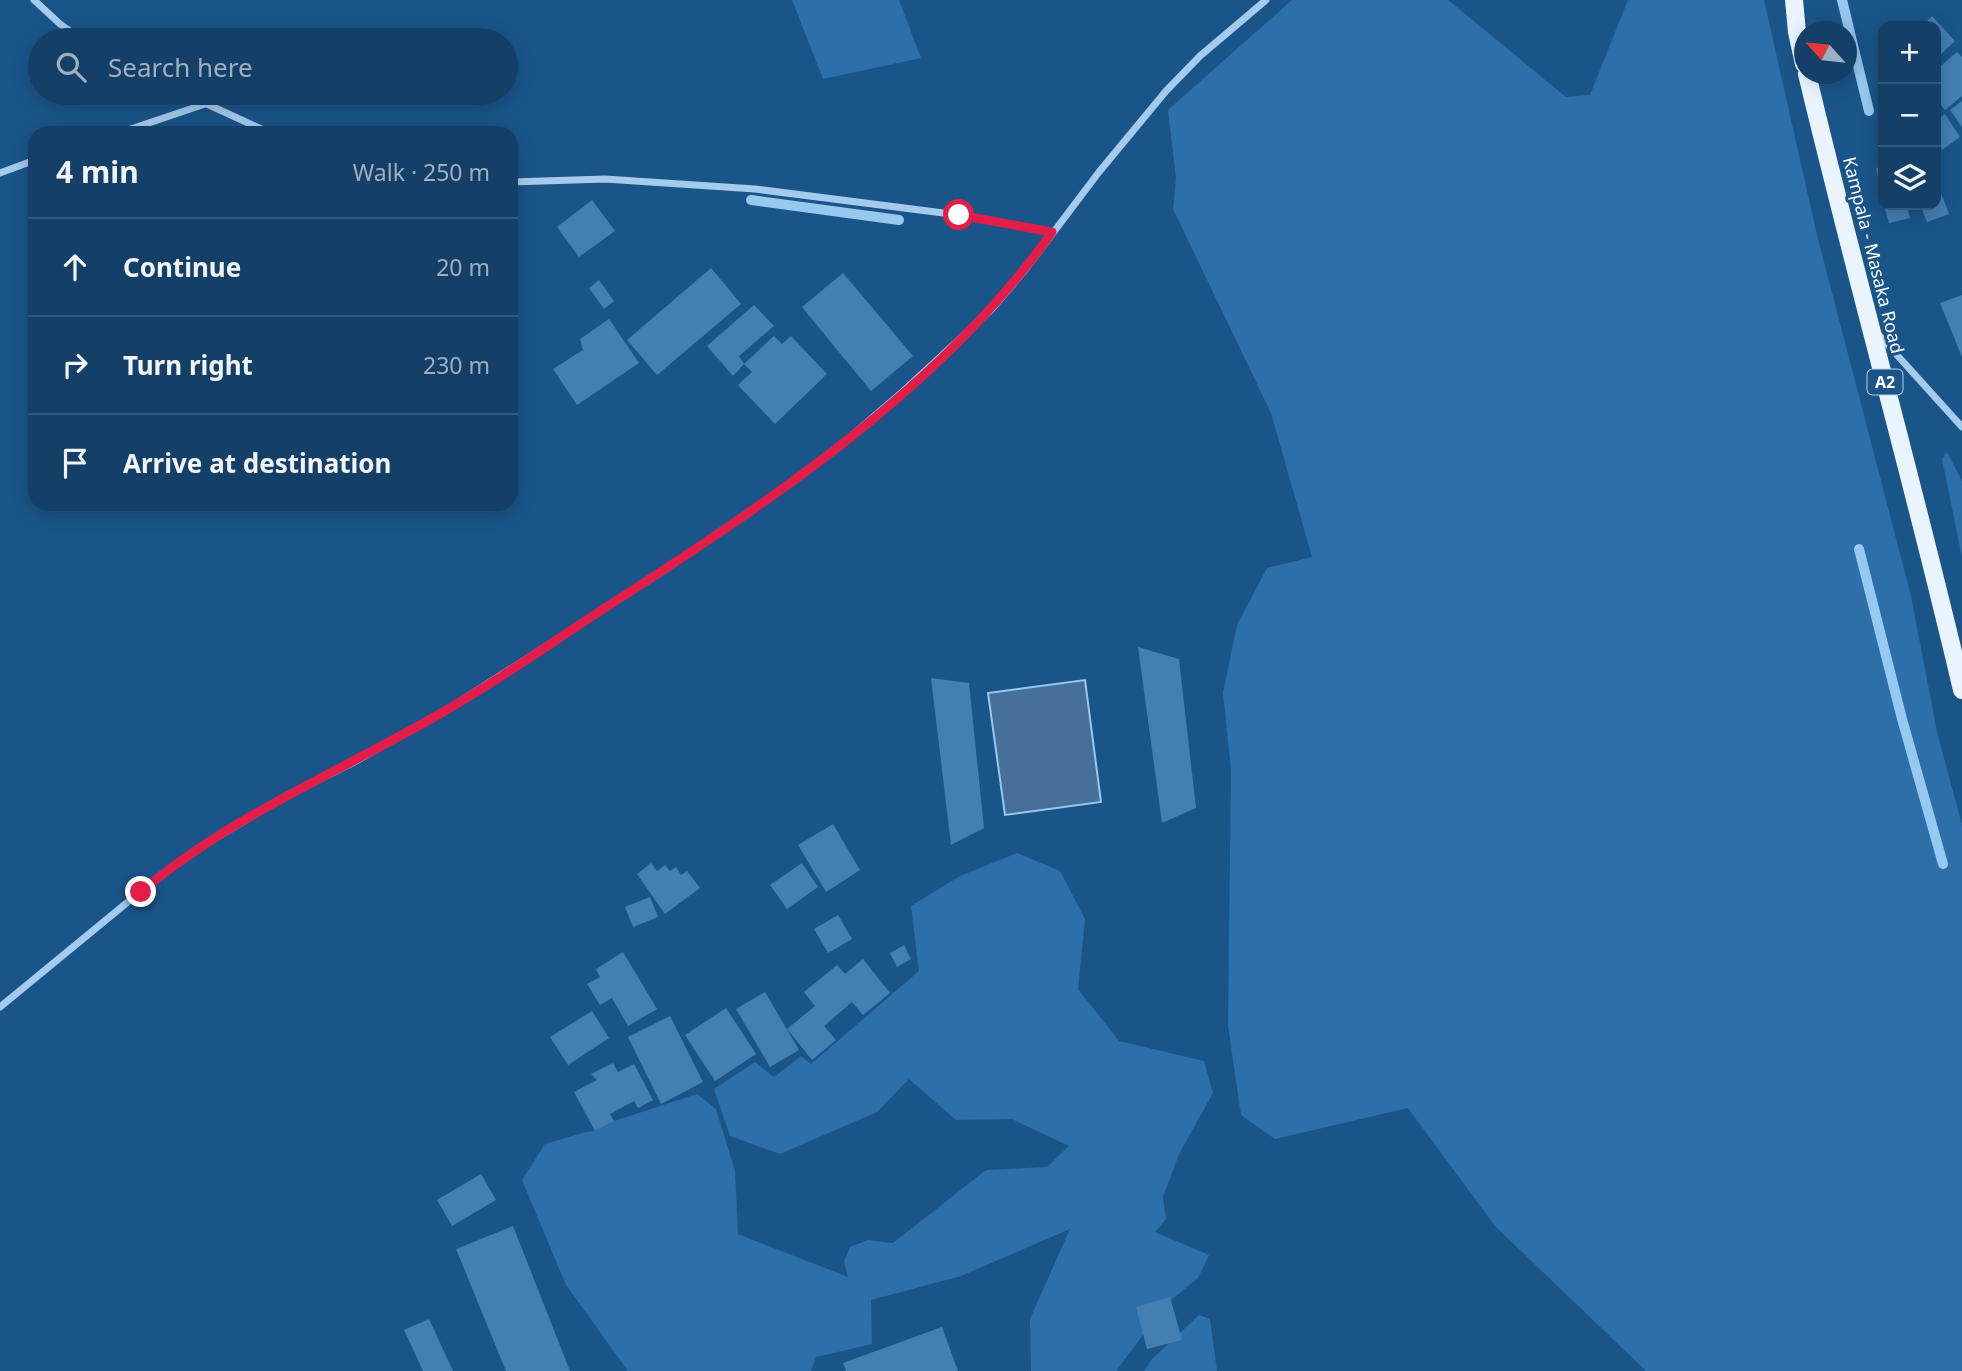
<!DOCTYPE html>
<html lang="en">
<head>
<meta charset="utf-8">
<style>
  :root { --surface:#144068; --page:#214b71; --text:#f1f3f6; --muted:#9dafc0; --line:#33597c }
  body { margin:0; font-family:"Noto Sans",sans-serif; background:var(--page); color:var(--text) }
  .controls { position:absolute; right:21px; top:21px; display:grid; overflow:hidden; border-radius:14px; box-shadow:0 4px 18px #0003 }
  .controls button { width:63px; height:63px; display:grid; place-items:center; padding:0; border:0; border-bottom:2px solid var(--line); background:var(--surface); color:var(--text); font:35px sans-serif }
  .compass { position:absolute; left:1794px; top:21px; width:63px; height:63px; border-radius:50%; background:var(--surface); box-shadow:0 4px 18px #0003; rotate:297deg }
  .stop { position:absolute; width:21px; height:21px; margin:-16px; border:5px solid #e11d48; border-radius:50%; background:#fff }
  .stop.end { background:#e11d48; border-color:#fff; box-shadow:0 2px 7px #0008 }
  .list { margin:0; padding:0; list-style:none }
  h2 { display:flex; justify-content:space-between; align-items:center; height:91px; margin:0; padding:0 28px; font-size:30px }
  h2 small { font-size:23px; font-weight:400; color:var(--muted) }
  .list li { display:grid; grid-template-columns:46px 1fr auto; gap:21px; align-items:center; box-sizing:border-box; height:98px; padding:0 28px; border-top:2px solid var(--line) }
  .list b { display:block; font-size:26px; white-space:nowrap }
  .list em { font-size:23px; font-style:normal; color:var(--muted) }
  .icon { flex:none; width:38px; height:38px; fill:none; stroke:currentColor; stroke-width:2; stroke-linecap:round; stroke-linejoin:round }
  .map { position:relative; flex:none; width:1962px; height:1371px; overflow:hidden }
  .search { position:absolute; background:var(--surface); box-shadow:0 4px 18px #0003; left:28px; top:28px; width:490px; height:77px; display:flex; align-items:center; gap:18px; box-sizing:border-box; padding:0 24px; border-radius:38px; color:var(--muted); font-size:26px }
  .panel { position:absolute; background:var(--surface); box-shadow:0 4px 18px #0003; left:28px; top:126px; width:490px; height:385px; border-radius:21px }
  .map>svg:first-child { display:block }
  .green { fill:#2d6fa8 }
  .water { fill:#467097; stroke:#97c8ef; stroke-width:2 }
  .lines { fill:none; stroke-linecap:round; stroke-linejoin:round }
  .stream { stroke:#97c8ef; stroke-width:10 }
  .building { fill:#437fb2 }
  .street { stroke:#a4cbed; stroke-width:7 }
  .primary { stroke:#eaf4ff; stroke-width:18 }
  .route { stroke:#e11d48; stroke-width:9 }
  .labels { text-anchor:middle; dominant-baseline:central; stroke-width:6; stroke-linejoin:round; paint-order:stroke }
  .shield { fill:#1a558a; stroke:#baccdc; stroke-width:2 }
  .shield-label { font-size:16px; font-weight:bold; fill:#fff }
  .street-label { font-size:18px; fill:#fff; stroke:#1a558a }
</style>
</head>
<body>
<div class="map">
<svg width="1962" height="1371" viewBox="0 0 1962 1371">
  <rect width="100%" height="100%" fill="#1a558a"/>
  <!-- green -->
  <g class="green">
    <polygon points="792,0 899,0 921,58 823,79"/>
    <polygon points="1292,0 1448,0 1566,97 1590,95 1628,0 1764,0 1817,235 1911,596 1937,732 1962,825 1962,1371 1646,1371 1495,1226 1408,1108 1275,1139 1241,1115 1228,1026 1231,771 1223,693 1237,625 1267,568 1312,557 1271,413 1173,209 1176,178 1168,110"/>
    <polygon points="1947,452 1962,481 1962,557 1942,459"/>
    <polygon points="1017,853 1060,871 1085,919 1078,989 1119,1041 1204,1061 1213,1093 1179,1154 1163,1197 1166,1219 1155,1232 1209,1255 1198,1278 1167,1303 1116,1371 1031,1371 1030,1319 1070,1229 961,1276 871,1300 872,1344 816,1357 811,1371 628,1371 566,1285 522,1180 545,1144 586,1132 595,1131 614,1121 697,1094 716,1109 735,1171 738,1234 848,1277 844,1262 850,1247 868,1240 893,1243 986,1170 1047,1167 1069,1146 1012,1119 956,1120 909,1079 877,1112 780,1154 730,1136 714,1089 755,1062 774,1077 801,1056 811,1064 919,971 911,906 960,876"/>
    <polygon points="1199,1315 1210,1319 1217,1371 1144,1371 1151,1360"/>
  </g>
  <!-- water -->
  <polygon class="water" points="1085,680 1101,802 1005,815 988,693"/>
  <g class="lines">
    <!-- stream -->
    <g class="stream">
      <polyline points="1842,0 1869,111"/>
      <polyline points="751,200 899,220"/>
      <polyline points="1859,549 1902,719 1943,864"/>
    </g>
  </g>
  <!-- building -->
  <g class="building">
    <polygon points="1932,16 1955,41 1936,59 1936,26 1922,26"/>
    <polygon points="1957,52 1962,57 1962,96 1945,110 1936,99 1936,70"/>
    <polygon points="1962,101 1962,127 1950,110"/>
    <polygon points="1945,114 1960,137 1942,150 1936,141 1936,121"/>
    <polygon points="1883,166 1883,195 1882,195 1876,168"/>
    <polygon points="1936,180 1949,214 1927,222 1920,205 1936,205"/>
    <polygon points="592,200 615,231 579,257 557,227"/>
    <polygon points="1884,205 1907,205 1910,218 1889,223"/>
    <polygon points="711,268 741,304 657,375 627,340"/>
    <polygon points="843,273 913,356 871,391 802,307"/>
    <polygon points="599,280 614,301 604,309 589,288"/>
    <polygon points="1962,295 1962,357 1940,303"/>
    <polygon points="754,305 774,326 739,356 744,364 733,376 707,346"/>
    <polygon points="609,319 639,363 577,405 553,369 583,350 580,339"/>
    <polygon points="774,336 782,344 791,336 827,374 775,424 738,385 752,372 744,364"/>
    <polygon points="1138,647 1179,659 1196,808 1162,823"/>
    <polygon points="931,678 969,683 984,828 951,845"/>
    <polygon points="833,824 860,870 826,892 798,845"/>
    <polygon points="651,863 657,871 665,865 670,871 676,867 681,875 687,871 700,888 665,914 637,874"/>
    <polygon points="802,863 818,887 787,909 770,885"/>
    <polygon points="650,897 658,917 633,927 625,907"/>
    <polygon points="838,915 852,939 828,953 814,929"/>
    <polygon points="904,945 911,959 897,967 890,953"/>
    <polygon points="623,952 657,1009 628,1026 612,998 600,1005 587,984 600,977 596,969"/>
    <polygon points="863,959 890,993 863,1015 852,1002 824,1026 836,1040 812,1060 787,1029 815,1006 804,992 837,965 845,974"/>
    <polygon points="765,992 799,1050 770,1067 736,1009"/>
    <polygon points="726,1008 756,1054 715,1081 685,1035"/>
    <polygon points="592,1011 609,1038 568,1065 550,1037"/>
    <polygon points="670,1016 703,1082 661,1104 628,1037"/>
    <polygon points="613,1063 618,1072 634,1064 653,1100 638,1108 634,1101 610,1114 614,1121 595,1131 574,1092 597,1080 591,1074"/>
    <polygon points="481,1174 496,1200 452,1226 437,1200"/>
    <polygon points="513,1226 570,1371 506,1371 456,1249"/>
    <polygon points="1170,1297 1182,1340 1147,1349 1136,1307"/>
    <polygon points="429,1319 453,1371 423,1371 404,1330"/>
    <polygon points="942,1327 958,1371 846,1371 843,1363"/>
  </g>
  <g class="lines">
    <!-- street -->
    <g class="street">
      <polyline points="34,0 60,24 83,40"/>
      <polyline points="183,93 270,133"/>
      <polyline points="119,133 205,104"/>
      <polyline points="0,173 35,160"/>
      <polyline points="511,182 605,179 755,189 959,215 1052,232"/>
      <polyline points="1878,334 1962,427"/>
      <polyline points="0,1007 157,878 206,844 284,797 358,760 445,711 663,571 794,481 850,437 899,395 991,310 1025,270 1099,172 1166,91 1200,56 1266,0"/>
    </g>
    <!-- primary -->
    <g class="primary">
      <polyline points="1794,0 1797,32 1804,64"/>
      <path d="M1807,74C1856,280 1914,484 1962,690"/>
    </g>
  </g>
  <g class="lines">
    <!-- route -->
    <path class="route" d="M141,892C230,816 342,771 443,712C501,679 555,640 611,604C769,502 943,387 1052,232L959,215"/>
  </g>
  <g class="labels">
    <!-- shield labels -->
    <rect class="shield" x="1867.5" y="369.5" width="35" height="25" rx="5"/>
    <g class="shield-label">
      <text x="1885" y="382">A2</text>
    </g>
    <!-- street labels -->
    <g class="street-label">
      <text transform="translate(1874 255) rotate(76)">Kampala - Masaka Road</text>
    </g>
  </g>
</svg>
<div class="controls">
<button>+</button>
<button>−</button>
<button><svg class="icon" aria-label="layers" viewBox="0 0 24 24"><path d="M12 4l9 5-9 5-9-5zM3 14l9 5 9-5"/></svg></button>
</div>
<svg class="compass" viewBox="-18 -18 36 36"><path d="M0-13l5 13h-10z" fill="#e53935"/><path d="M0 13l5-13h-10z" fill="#9dafc0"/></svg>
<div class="stop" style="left:959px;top:215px"></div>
<div class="stop end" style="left:141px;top:892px"></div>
<div class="search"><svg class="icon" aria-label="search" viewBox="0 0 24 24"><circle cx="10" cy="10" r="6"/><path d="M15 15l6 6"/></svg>Search here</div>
<section class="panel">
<h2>4 min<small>Walk · 250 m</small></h2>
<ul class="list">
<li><svg class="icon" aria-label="ahead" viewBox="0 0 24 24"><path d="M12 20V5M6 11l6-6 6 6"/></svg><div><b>Continue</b></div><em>20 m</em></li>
<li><svg class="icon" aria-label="right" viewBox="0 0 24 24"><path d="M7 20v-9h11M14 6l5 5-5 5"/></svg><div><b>Turn right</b></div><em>230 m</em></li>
<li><svg class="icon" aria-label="arrive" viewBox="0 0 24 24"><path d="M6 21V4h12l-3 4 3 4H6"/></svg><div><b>Arrive at destination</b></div></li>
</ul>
</section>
</div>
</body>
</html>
